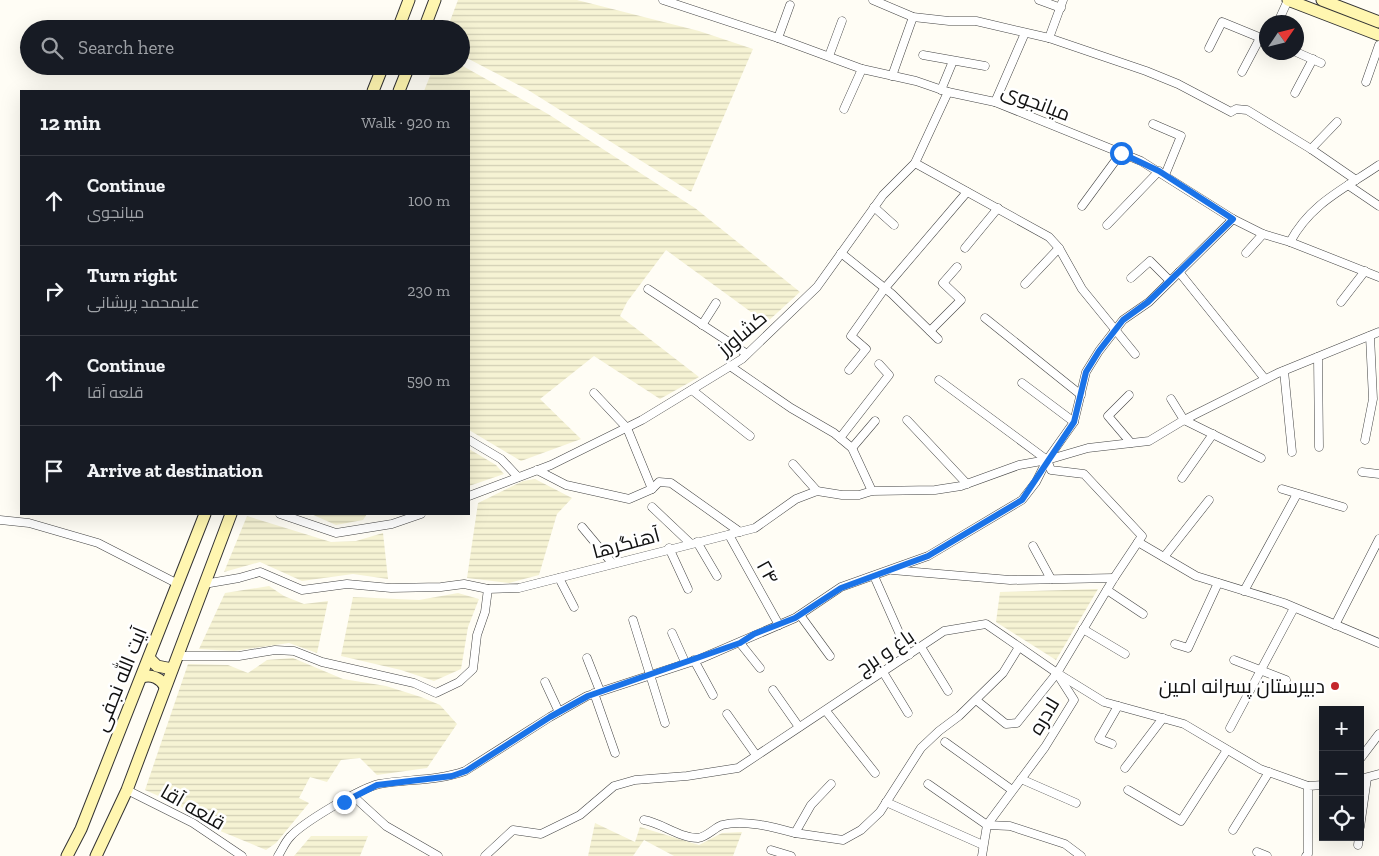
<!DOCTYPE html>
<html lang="en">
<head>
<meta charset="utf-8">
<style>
  :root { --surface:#171b24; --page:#20242c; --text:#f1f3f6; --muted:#9ea1a6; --line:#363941 }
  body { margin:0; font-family:"Zilla Slab",Cairo,serif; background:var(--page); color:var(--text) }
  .controls { position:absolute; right:15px; bottom:15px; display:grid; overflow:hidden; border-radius:0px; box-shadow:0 5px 20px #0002 }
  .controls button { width:45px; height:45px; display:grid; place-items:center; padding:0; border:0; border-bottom:1px solid var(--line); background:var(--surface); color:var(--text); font:25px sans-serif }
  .compass { position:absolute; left:1259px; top:15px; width:45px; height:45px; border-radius:50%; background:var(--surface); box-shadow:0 5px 20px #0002; rotate:55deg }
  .stop { position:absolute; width:15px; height:15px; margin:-11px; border:4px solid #1a73e8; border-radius:50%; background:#fff }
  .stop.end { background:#1a73e8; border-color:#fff; box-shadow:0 1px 5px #0008 }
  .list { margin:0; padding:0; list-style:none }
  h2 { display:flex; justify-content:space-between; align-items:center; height:65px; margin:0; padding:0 20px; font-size:21px }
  h2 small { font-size:16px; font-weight:400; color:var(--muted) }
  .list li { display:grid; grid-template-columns:32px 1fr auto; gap:15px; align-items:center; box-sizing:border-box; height:90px; padding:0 20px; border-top:1px solid var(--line) }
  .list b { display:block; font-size:19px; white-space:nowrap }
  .list p { margin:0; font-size:16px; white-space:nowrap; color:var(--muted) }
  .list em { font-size:16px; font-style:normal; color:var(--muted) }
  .icon { flex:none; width:28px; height:28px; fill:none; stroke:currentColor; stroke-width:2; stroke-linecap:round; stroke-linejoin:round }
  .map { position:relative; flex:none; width:1379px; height:856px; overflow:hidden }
  .search { position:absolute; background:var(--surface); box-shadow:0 5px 20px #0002; left:20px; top:20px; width:450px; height:55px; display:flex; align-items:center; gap:12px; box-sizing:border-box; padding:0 18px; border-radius:28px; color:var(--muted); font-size:19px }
  .panel { position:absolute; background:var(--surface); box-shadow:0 5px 20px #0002; left:20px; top:90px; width:450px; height:425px; border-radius:0px }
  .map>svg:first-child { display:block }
  .farmland { fill:url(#farmland-rules) }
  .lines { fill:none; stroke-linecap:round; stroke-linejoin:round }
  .minor-casing { stroke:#444; stroke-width:9 }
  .secondary-casing { stroke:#333; stroke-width:13 }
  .minor { stroke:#fff; stroke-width:8 }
  .secondary { stroke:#fff6b0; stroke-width:11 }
  .route { stroke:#1a73e8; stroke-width:6 }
  .poi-dot { fill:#c4262e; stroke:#fff; stroke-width:2 }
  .labels { text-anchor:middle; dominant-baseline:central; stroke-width:5; stroke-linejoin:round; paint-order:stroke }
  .street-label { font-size:20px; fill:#111; stroke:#fff }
  .poi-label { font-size:20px; fill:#111; stroke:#fff; text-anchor:end }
</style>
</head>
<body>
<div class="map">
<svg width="1379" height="856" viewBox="0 0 1379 856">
  <defs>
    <pattern id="farmland-rules" width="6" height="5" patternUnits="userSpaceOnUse" patternTransform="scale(1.25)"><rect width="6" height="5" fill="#f6f3d4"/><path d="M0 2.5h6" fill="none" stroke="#d2cfb5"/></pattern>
  </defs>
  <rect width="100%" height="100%" fill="#fffdf5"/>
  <!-- farmland -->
  <g class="farmland">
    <polygon points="458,0 577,0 699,31 753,49 691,192 528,90 461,55 461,29 447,29"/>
    <polygon points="461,65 548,114 695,208 800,292 766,323 666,250 627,302 620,316 699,377 660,399 594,356 540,399 581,439 521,461 469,430 469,91 424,91 434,66"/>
    <polygon points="469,449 496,465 504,474 469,486"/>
    <polygon points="535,479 572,498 557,514 539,575 509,583 467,578 478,503 523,481"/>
    <polygon points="311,514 367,514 363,520 336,525"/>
    <polygon points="247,516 331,542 356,541 383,533 388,579 353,574 302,581 260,562 224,572"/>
    <polygon points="269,586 284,596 304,604 328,601 317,653 289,643 234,651 199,649 225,593"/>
    <polygon points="1098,589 1056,660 996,622 1000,592"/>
    <polygon points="458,593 479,599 468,627 461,669 434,681 401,670 341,656 353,597 419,600"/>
    <polygon points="293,658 343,679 386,686 421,697 440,705 457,724 427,768 377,775 360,758 341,760 327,782 310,777 299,798 309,803 276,843 266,850 213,828 177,804 145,790 188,664 228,665 248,673 267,660"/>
    <polygon points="595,823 635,842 640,827 699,845 722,833 742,832 733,856 674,856 644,840 633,856 588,856"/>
    <polygon points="311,836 368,836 360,856 294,856"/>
  </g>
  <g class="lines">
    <!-- minor casing -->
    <g class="minor-casing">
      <g id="minor">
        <polyline points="663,0 778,38 862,69 916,81 948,92 995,102 1141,161 1233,219 1263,234 1290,242 1379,277"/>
        <polyline points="873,0 913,17 949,21 976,21 1049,38 1146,71 1178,84 1231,112 1236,109 1247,110 1311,149 1356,180"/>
        <polyline points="1039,0 1061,8"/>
        <polyline points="1278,22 1288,0"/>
        <polyline points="778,38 790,5"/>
        <polyline points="1049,38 1063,0"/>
        <polyline points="1209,48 1222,22 1266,40"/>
        <polyline points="1296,52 1321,63"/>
        <polyline points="923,55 985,66"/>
        <polyline points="829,56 842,21"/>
        <polyline points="1242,72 1260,38"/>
        <polyline points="892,76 913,17"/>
        <polyline points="1366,82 1379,45"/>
        <polyline points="941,90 953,61"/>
        <polyline points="1295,93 1313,59"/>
        <polyline points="995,102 1025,33"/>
        <polyline points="844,109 862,69"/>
        <polyline points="1153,124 1181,136 1165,175"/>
        <polyline points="1311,149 1337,122"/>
        <polyline points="915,163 1049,237 1059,248 1082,289 1135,354"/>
        <polyline points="1348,185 1379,206"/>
        <polyline points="1082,206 1121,153"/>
        <polyline points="874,207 894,225"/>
        <polyline points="1107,225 1159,171"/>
        <path d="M1290,242C1311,203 1344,189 1379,165"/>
        <polyline points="965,248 998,208"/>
        <polyline points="841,253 892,294 938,339"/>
        <polyline points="1246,253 1263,234"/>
        <polyline points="1179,272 1265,379"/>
        <polyline points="1131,278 1150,261 1170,281"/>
        <polyline points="1025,284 1059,248"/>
        <polyline points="648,289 747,354"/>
        <polyline points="1341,302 1365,271"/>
        <polyline points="985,318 1081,395"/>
        <polyline points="702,325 716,303"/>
        <polyline points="930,331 961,300 943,283 957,267"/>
        <polyline points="1318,357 1319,447"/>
        <polyline points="730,366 791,408 834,433 852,448 872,491"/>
        <polyline points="849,370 866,349 851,336 885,288 967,192"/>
        <polyline points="1284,371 1292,452"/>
        <polyline points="939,380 1047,460"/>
        <polyline points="1022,383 1074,422"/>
        <polyline points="692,390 750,436"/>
        <polyline points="594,393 627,428 652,489"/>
        <polyline points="1129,395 1108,416 1131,443"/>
        <polyline points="1171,399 1184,420 1261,458"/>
        <polyline points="907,420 967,484"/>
        <polyline points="840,438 889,375 879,364"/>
        <polyline points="469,440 501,459 518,477"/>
        <polyline points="1365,440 1373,399 1370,336"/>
        <polyline points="852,448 875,421"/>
        <polyline points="793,464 817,491"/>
        <polyline points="537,470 566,485 629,499 652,489 659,482 671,483 740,532"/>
        <polyline points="1362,472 1379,474"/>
        <polyline points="1182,478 1213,434"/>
        <polyline points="1282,489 1343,507"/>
        <polyline points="469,496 551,465 642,420 742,359 817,287 883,195 915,163 948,92"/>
        <polyline points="652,507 690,543"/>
        <polyline points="280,514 336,533 392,524 421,514"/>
        <polyline points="0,520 29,523 98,543 178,584"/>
        <polyline points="582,527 612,563"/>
        <polyline points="729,535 779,625"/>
        <polyline points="697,542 717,576"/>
        <polyline points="1138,542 1196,576 1284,603 1379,643"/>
        <polyline points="1033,546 1051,579"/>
        <polyline points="669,548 688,589"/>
        <polyline points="1164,557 1209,500"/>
        <polyline points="892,570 1010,580 1114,578"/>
        <polyline points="874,576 909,655"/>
        <polyline points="559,578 574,607"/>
        <polyline points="204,584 239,578 260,572 302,590 347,584 391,588 441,587 464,584 488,589 519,588 755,528 796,499 817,491 842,495 859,495 872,491 935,490 961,486 1019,465 1047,460 1088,448 1149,441 1184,420 1278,373 1379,332"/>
        <polyline points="1107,590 1143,614"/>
        <polyline points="1244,591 1297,494"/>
        <polyline points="800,615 830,656"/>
        <polyline points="633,620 665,723"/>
        <polyline points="1335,625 1379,539"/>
        <polyline points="1083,629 1125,654"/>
        <polyline points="672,633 685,662"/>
        <polyline points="740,643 760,668"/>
        <polyline points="1175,644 1188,648 1218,583"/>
        <polyline points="921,647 948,691"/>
        <polyline points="177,656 239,656 275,650 294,651 322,662 414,683 436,693 459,682 473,669 477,635 485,612 488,589"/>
        <polyline points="587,658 600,691"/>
        <polyline points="694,660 713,695"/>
        <polyline points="1234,660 1286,680"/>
        <polyline points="883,672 908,713"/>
        <polyline points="545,682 559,712"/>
        <polyline points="773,690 799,727"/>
        <polyline points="594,693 615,753"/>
        <polyline points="976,700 1006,724 1017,723 1057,673 1114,578 1142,536 1084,474 1051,470 1047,460"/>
        <polyline points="826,711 875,773"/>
        <polyline points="727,714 756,755"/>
        <polyline points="1230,728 1294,608"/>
        <polyline points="945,742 1012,790"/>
        <polyline points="1112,744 1099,739 1118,706"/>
        <polyline points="1360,759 1379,734"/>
        <polyline points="1125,768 1163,718"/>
        <polyline points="1021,779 1076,803"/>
        <polyline points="1360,779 1379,774"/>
        <polyline points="831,784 811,805 795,833 843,840 861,830 880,812 921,748 939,731 959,716 1003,673 1019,647"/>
        <polyline points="928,784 987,825 1010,826 1065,844 1081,856"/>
        <polyline points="127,790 193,823 242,856"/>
        <polyline points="1128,790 1181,821 1227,750"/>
        <polyline points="353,796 386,826 438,856"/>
        <polyline points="886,802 983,845"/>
        <path d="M644,820C662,823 679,838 698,838C707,837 714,828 722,825C744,819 773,827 795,833"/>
        <polyline points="1360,827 1367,778"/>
        <polyline points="1233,830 1269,772"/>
        <polyline points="1358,845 1359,837"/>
        <polyline points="771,850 791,856"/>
        <polyline points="1257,852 1267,856"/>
        <path d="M278,856C282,850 285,842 290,837C302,823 361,788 379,784C407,779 438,781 465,771L550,717L587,696L700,659L795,618L841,587L928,556L1022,500L1036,482L1047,460L1074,422L1086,372L1099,351L1123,320L1149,302L1233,219"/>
        <polyline points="485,856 513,830 541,834 580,815 614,786 635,780 687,776 738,768 944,631 986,624 1057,673 1104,702 1184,724 1260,769 1308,786"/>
        <polyline points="982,856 987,825 1045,747 1074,700 1058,675"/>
        <polyline points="1306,856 1308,854 1308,786 1323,785"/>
      </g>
    </g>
    <!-- secondary casing -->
    <g class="secondary-casing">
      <g id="secondary">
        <polyline points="1288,0 1379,35"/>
        <polyline points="1322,0 1379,22"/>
        <polyline points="398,29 409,0"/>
        <polyline points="424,29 435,0"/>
        <polyline points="373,91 383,66"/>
        <polyline points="399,91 409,66"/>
        <polyline points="149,658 157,666 172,669"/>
        <path d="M142,677C151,674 161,678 165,687"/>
        <polyline points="67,856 81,829 205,514"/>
        <polyline points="96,856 127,790 231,514"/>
      </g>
    </g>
    <!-- minor -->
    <use href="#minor" class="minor"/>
    <!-- secondary -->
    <use href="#secondary" class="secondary"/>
  </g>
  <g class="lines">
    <!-- route -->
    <polyline class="route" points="344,802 377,785 452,776 466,771 550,717 588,696 740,643 754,634 795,618 841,588 928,556 1022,500 1074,422 1086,372 1099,351 1123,320 1148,302 1233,219 1159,171 1121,153"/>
  </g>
  <!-- markers -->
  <circle class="poi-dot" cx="1335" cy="686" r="5"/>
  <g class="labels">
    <!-- street labels -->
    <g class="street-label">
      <text transform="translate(1036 102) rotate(21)">میانجوی</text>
      <text transform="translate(742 333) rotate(-40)">کشاورز</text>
      <text transform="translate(626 543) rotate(-15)">آهنگرها</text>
      <text transform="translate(768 572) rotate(61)">۲۴</text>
      <text transform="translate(885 652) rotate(-34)">باغ و برج</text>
      <text transform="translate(120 679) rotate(-68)">آیت الله نجفی</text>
      <text transform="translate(1044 716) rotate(-59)">لادره</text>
      <text transform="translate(193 807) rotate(30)">قلعه آقا</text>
    </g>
    <!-- poi labels -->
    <g class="poi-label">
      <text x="1325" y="686">دبیرستان پسرانه امین</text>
    </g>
  </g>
</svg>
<div class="controls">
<button>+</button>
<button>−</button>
<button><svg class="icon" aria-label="locate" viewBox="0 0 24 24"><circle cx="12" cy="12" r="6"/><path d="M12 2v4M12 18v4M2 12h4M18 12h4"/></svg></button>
</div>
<svg class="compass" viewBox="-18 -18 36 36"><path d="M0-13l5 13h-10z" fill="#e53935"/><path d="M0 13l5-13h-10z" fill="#9ea1a6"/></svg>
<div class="stop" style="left:1121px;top:153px"></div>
<div class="stop end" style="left:344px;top:802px"></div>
<div class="search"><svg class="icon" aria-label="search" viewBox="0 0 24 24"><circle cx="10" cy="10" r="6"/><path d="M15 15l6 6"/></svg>Search here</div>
<section class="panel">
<h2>12 min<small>Walk · 920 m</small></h2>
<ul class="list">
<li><svg class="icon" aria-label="ahead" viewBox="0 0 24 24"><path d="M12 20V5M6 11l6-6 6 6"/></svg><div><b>Continue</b><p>میانجوی</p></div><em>100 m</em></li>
<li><svg class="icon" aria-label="right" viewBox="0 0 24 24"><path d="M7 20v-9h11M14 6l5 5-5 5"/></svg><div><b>Turn right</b><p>علیمحمد پریشانی</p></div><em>230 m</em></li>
<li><svg class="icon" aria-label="ahead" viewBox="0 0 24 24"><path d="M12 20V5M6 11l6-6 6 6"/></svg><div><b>Continue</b><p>قلعه آقا</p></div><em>590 m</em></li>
<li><svg class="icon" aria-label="arrive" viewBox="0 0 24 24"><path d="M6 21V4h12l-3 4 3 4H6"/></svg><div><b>Arrive at destination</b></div></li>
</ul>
</section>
</div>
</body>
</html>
